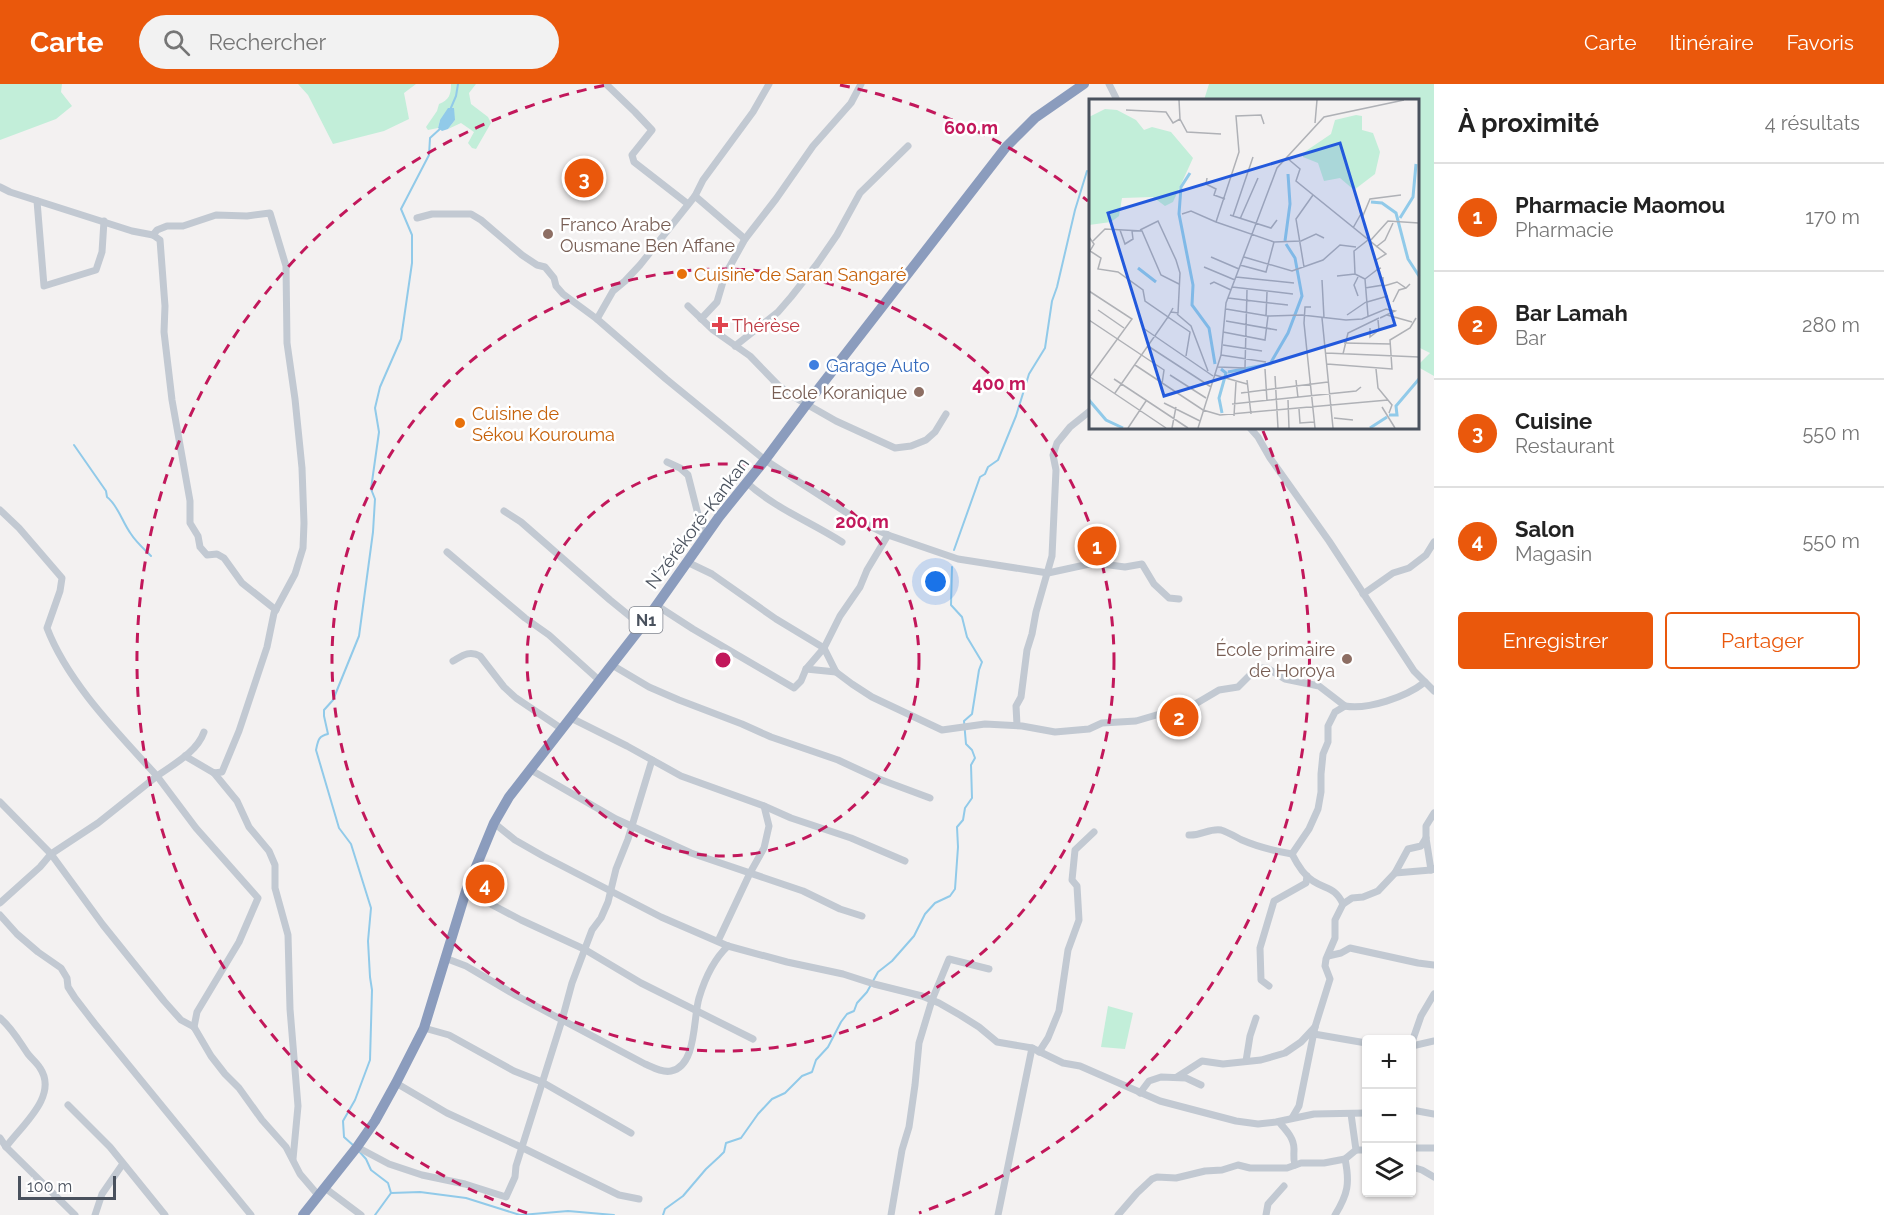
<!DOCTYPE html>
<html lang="fr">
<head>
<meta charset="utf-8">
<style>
  :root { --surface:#fff; --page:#f2f2f2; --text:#222; --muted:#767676; --line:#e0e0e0; --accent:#ea580c }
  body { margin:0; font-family:Raleway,sans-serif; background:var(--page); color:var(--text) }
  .controls { position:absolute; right:18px; bottom:18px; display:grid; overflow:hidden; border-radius:6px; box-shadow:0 2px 4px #0004 }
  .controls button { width:54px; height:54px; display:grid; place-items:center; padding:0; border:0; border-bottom:2px solid var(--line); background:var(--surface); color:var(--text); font:30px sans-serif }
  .scale { position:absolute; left:18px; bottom:15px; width:98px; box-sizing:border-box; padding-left:6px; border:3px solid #49515d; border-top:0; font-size:16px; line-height:21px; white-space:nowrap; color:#49515d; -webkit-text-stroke:4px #fff; paint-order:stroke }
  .you { position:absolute; left:936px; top:498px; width:21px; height:21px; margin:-15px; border:4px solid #fff; border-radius:50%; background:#1a73e8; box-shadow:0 0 0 9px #1a73e833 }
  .badge { display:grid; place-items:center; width:39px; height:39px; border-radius:50%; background:var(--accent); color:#fff; font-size:20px; font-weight:700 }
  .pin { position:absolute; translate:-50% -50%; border:3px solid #fff; box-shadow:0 2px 6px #0006 }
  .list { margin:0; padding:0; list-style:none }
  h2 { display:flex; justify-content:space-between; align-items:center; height:78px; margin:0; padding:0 24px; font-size:26px }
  h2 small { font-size:20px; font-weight:400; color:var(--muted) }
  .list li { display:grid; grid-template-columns:39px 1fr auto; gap:18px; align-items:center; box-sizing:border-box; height:108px; padding:0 24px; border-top:2px solid var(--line) }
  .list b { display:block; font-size:22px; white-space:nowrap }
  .list p { margin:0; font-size:20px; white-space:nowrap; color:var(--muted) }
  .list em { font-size:20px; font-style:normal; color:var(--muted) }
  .actions { display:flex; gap:12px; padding:18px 24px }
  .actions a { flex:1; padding:14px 0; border:2px solid var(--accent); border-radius:6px; text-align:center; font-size:21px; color:var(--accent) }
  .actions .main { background:var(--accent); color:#fff }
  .icon { flex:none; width:33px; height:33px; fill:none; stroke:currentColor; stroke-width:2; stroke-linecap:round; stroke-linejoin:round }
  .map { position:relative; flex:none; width:1434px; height:1131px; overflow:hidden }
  header { display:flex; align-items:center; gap:36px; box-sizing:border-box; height:84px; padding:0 30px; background:var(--accent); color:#fff }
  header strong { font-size:28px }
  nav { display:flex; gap:33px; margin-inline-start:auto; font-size:21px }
  .search { width:420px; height:54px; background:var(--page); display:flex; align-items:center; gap:15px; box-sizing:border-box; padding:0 21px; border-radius:33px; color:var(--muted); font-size:22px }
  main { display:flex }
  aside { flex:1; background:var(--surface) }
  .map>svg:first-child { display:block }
  .green { fill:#c2eed9 }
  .water { fill:#91cae9 }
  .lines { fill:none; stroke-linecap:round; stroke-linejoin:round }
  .stream { stroke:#91cae9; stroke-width:2 }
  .minor { stroke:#c2c9d2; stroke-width:7 }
  .highway { stroke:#8b9cbd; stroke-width:10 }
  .ring { fill:none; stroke:#c2185b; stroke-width:3; stroke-dasharray:10 8 }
  .education-dot { fill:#8d6e63; stroke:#fff; stroke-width:2 }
  .food-dot { fill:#e8710a; stroke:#fff; stroke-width:2 }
  .health-dot { fill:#e0444e; stroke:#fff; stroke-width:2 }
  .shop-dot { fill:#3f7fe0; stroke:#fff; stroke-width:2 }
  .labels { text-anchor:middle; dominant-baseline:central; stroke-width:5; stroke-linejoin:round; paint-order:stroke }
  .shield { fill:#fff; stroke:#80858e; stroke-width:1.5 }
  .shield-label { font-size:16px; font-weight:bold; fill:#49515d }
  .education-label { font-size:18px; fill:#785e54; stroke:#fff; text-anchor:end }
  .food-label { font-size:18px; fill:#c56008; stroke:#fff; text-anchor:start }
  .health-label { font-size:18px; fill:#be3a42; stroke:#fff; text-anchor:start }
  .shop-label { font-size:18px; fill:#366cbe; stroke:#fff; text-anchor:start }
  .street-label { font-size:18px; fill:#49515d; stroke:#fff }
  .inset-river { fill:none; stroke:#91cae9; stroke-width:3 }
  .inset-road { fill:none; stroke:#afb1b6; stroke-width:1.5 }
  .view { fill:#2259dc; fill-opacity:0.15; stroke:#2259dc; stroke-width:3 }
  .inset-edge { fill:none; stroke:#49515d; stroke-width:3 }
  .centre { fill:#c2185b; stroke:#fff; stroke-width:3 }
  .ring-label { font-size:18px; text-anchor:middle; font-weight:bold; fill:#c2185b; stroke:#fff; stroke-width:5; stroke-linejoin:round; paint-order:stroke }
</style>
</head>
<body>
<header>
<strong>Carte</strong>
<div class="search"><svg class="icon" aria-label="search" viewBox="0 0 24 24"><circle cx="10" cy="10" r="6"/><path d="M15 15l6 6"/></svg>Rechercher</div>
<nav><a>Carte</a><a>Itinéraire</a><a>Favoris</a></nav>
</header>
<main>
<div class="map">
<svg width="1434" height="1131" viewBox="0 0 1434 1131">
  <rect width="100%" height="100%" fill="#f3f1f1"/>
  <!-- green -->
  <g class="green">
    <polygon points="0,0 62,0 61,8 72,22 56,35 0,56"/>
    <polygon points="298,0 416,0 404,9 409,35 384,47 333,60 308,11"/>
    <path d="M451,0H476L469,9L471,20L488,33L491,39L476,65L472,64L468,59L474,48L461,39L448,45L455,36H440L438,44L428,46L426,43L437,27L439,20C449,16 451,11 451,0Z"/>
    <polygon points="1209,0 1434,0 1434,292 1418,283 1418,281 1430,269 1418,263 1418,16 1204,16"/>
    <polygon points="1108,922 1133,929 1125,965 1101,963"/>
  </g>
  <!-- water -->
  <polygon class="water" points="448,24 454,24 455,36 448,45 442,47 438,44 440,36"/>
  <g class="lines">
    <!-- stream -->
    <g class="stream">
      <polyline points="450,26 456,12 458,0"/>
      <path d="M74,361L106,407L107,413C118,421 122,438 131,450C136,458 144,465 151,472"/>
      <polyline points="954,466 980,393 985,390 988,383 998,376 1016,332 1029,290 1045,264 1052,217 1057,203 1075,126 1087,87"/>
      <path d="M354,1062L344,1053L343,1037L355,1016L370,976L372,906L370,893L368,857L371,824L351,760L339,744L316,666C318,657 318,652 328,650L324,632V626L333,616L359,552L373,448L375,415L371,405L379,348L375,324L380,303L401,255L412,179V151L401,125L429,71L430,54L441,44"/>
      <polyline points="358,1066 366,1075 371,1086 388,1099 391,1109 375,1131"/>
      <polyline points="391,1109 420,1108 466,1114 520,1131"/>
      <polyline points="521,1131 568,1127 614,1131"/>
      <polyline points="663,1131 665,1125 683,1112 706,1085 719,1073 724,1068 726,1059 741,1054 758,1030 772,1015 785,1009 802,992 812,988 816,976 828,963 841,938 847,930 854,927 857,919 867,908 878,888 892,877 914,852 925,830 935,819 950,812 955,805 958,763 957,743 963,736 965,724 972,714 971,681 975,674 972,666 966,660 964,637 972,630 979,586 982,578 967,553 962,533 951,521 952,483"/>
    </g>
    <!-- minor -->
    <g class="minor">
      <polyline points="606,0 635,28 652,46 632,71 634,78 688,120"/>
      <polyline points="769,0 753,28 703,96 695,112 640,181 625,197 613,207 597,235 666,295 765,376 858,436 888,451 958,475 1048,489 1094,479 1125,483 1142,480 1154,500 1169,514 1179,515"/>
      <polyline points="1109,0 1117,16"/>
      <polyline points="0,103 10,108 132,147 153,151 160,156 165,222 164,248 172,316 190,417 190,439 198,452 200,463 207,471 217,470 224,474 242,499 276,526"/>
      <polyline points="695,112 745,155"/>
      <polyline points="37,117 44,202 96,186 102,168 104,137"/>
      <polyline points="417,134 432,130 471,130 481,136 522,171 537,181 545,183 554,194 556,202 563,210 597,235"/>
      <polyline points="153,151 157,146 167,142 183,142 216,131 247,132 270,129 286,182 287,259 295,315 302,384 304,439 303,464 295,490 274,529 267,563 239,647 222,688 214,689 185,672"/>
      <polyline points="688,222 713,246 750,272 778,301 794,313 836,337 895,364 911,362 926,356 935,348 946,330"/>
      <polyline points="701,235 717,218 725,191 745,155 776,115 813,62 851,19 861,0"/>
      <polyline points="735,262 778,228 791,213 817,180 837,151 860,109 908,62"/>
      <polyline points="1250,344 1258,353 1270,374 1329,457 1414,587 1434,607"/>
      <polyline points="667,378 680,384 688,391 704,454"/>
      <path d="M746,398C776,425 809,437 842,458"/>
      <path d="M0,426L19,444L62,494L60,507L47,544C68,599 118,649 157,692L98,739L51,770L40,783L0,819"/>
      <polyline points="504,427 521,438 610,516 642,542"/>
      <polyline points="447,468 525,534 549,551 600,597"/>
      <polyline points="687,478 712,490 776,535 824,564 836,588 852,600 872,613 942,646 985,640 1022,642 1055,648 1089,645 1102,639 1136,637 1197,619 1219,606 1238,603 1257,584 1267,584 1285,595 1319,602 1345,622"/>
      <polyline points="1363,510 1393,489 1409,484 1426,471 1434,458"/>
      <polyline points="656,521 693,545 794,604 801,597 806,585 824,564 840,532 860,503 867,486 888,451"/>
      <path d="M453,577C462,572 469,566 480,572L504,603L516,614L562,645"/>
      <polyline points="612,581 649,603 679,616 742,640 771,653 838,676 879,695 930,714"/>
      <polyline points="806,585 836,588"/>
      <polyline points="571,634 627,662 681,692 764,722 791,734 851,754 905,777"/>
      <polyline points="1017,641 1016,622 1021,613 1027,566 1032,550 1036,528 1052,472 1056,386 1053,371 1057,359 1070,343 1090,327"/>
      <polyline points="531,686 616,735 691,769 803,807 840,825 862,832"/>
      <polyline points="214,689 237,717 249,743 269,767 275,781 275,804 288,851 290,925 298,1022 293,1075"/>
      <polyline points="0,718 51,770 103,841 164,917 181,936 194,943 211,972 225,990 239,1004 262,1036 286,1063 300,1090 318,1111"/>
      <polyline points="1434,729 1426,742 1426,754 1431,786 1434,785"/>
      <polyline points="494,739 515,756 543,772 661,833 728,862 787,878 843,890 874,900 922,912 939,919 960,931 979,943 997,958 1032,964 1063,979 1080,982 1160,1017 1236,1037 1258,1040 1276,1038 1314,1030 1366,1029"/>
      <path d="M1189,751C1200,752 1210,744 1221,746C1228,748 1236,753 1242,756C1258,763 1275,767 1292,770"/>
      <polyline points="1395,789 1408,765 1421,762 1426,754"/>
      <polyline points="466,807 521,836 584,865 641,899 753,955"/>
      <path d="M1343,820C1335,803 1327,806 1313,797C1303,791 1297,780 1292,770L1309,745L1318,725L1321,708V690L1323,670L1328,658V642L1335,628L1345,622C1368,626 1406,613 1425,598"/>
      <polyline points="0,831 17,850 38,868 61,884 67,894 68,903 75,914 95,940 251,1131"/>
      <polyline points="718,857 750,789 764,764 769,742 764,722"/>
      <polyline points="1328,872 1341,869 1350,864 1418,879 1434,881"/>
      <path d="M445,874L466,882L517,912L645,980C652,983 663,989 671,987C697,982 693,934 699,914C705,894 713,876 728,862"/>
      <polyline points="1269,902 1261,896 1260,864 1274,817 1306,799 1307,792"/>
      <path d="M0,934C12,944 19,957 28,970C32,975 37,979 40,984C59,1012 21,1042 6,1063"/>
      <path d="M194,943L197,928L239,858L258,814L196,744L157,692C174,680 197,668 204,648"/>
      <polyline points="424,944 449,951 514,987 542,998 631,1049"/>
      <polyline points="1314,950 1366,959"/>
      <polyline points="1412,958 1421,932 1434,910"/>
      <polyline points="1412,962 1434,957"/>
      <polyline points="1039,968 1048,954 1059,927 1068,866 1079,836 1077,802 1072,796 1075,766 1094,748"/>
      <polyline points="1246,977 1250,952 1256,934"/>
      <polyline points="1177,993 1202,977 1223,980 1261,976 1285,969 1301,958 1315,943"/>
      <polyline points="396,999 447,1029 523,1064 619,1111 639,1115"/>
      <polyline points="1140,1009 1149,997 1161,993 1186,994 1201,1001"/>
      <polyline points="68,1021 110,1063 165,1131"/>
      <polyline points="1412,1026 1434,1030"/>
      <polyline points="1292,1034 1299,1022 1315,943 1330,895 1325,882 1326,875 1335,854 1335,836 1343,820 1352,814 1363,813 1378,807 1395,789 1431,786"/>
      <path d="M1279,1038C1286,1046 1294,1054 1294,1065C1294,1072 1293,1075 1295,1081"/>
      <polyline points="0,1054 6,1063 75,1131"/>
      <polyline points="357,1063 389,1080 422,1091 465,1100 506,1113 515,1093 516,1082 562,936 572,899 592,846 601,834 608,818 616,785 628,755 652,676"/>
      <polyline points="1412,1064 1434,1064"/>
      <polyline points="1356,1066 1366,1066"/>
      <polyline points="1412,1083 1422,1086 1434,1093"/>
      <polyline points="325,1104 361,1131"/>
      <polyline points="95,1131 102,1110 122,1081"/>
      <polyline points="891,1131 902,1066 909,1043 915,1001 919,959 932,916 949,875 989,885"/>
      <polyline points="998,1131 1032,964"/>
      <polyline points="1118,1131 1137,1109 1152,1095 1157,1093 1176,1094 1205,1087 1222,1086 1238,1081 1250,1084 1287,1084 1301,1079 1324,1079 1345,1075 1356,1066 1351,1030"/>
      <polyline points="1266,1131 1268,1120 1284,1102"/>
      <path d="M1335,1131C1348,1110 1350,1099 1345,1075"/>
    </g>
    <!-- highway -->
    <polyline class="highway" points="303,1131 357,1063 375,1037 396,999 424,944 466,807 494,739 509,713 642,542 719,433 765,376 806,321 1006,63 1035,34 1084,0"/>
  </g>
  <!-- distance rings -->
  <g class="ring">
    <circle cx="723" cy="576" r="196"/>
    <circle cx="723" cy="576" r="391"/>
    <path d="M527 1129A587 587 0 0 1 606 1M840 1A587 587 0 0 1 1088 117M1263 347A587 587 0 0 1 919 1129"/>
  </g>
  <!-- markers -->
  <g class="education-dot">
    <circle cx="548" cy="150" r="6"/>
    <circle cx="919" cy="308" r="6"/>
    <circle cx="1347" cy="575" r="6"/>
  </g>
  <g class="food-dot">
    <circle cx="682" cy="190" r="6"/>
    <circle cx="460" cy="339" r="6"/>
  </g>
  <path class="health-dot" d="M717 232h6v6h6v6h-6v6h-6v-6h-6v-6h6z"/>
  <circle class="shop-dot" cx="814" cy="281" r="6"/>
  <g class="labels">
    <!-- shield labels -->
    <rect class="shield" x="629.5" y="523" width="33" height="26" rx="4.5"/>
    <g class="shield-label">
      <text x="646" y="536">N1</text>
    </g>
    <!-- education labels -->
    <g class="education-label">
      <text x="560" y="140" text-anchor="start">Franco Arabe<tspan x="560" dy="21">Ousmane Ben Affane</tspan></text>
      <text x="907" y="308">Ecole Koranique</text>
      <text x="1335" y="565">École primaire<tspan x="1335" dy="21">de Horoya</tspan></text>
    </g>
    <!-- food labels -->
    <g class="food-label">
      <text x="694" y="190">Cuisine de Saran Sangaré</text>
      <text x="472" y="329">Cuisine de<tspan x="472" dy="21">Sékou Kourouma</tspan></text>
    </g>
    <!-- health labels -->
    <g class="health-label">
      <text x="732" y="241">Thérèse</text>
    </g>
    <!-- shop labels -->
    <g class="shop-label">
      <text x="826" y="281">Garage Auto</text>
    </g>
    <!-- street labels -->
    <g class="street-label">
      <text transform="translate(697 439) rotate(-53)">N'zérékoré-Kankan</text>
    </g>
  </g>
  <!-- overview -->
  <g transform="translate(1089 15)">
    <rect width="330" height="330" fill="#f3f1f1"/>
    <path d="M16,10L28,11L47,21L55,31L63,28L82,33L104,59L84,103L76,107L64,98L33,99L30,117L22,123L0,126V18ZM267,16L273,17V31L284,34L291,53L286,75L265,91L251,79L235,82L229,64L214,58V54L242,35L246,21Z" fill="#c2eed9"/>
    <path class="inset-river" d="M101,74L92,88L90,115L104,186L103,206L120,229L126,265M282,103L293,104L307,114L319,160L330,177M311,119L324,98L327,65M196,142L201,105L199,75M49,169L67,183M132,270L137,274L130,299L133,314M139,273L181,265L199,234L213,197L206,159L197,145M0,301L17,321L34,329M300,316H308L307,307L330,280M281,329L298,318"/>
    <path class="inset-road" d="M90,1L91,20L98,33L132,35M37,11L77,13L84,24L91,20M226,24L228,1M175,25L172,16L147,17L150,53L127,123L185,143L212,142L227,135L235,139M198,59L211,70L207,82L297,155L287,161L289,170L292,169M118,79L117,85L127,90L125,96L136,100M93,115L102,112L127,123M141,116L182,129L188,121M144,117L164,58M273,119L281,100L312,96M151,120L169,79M264,129L273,113M31,131L36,145L44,140L43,132M51,131L69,122L87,161L91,174L89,214L82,213M0,138L5,145L1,152L12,159L9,170L29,173L54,191L56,202L79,218L26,294M4,142L16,130L53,132L72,176L90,185M281,142L299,122L330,124M287,148L296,141L304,124M122,158L150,170M155,158L203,172L234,161L251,146L267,148M151,166L177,173L185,143M115,168L146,181M215,168L207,120L224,96M248,177L266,175M147,178L205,184M276,180L266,175L265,152L279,141M233,181L235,219M121,185L125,183L142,191M295,187L308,183L317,189L321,185M143,188L204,195M276,189L294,186V178M0,192L43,220L0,279M269,197L265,186L269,178M139,199L199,206M278,203L299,197M304,203L310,191L317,189M222,208H216L215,224L226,329M84,209L79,218L101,233L97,257M137,210L179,217L213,216L257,221L273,220L297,210L306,212L291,219M9,211L35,229M88,215L102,227L119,272M258,216L277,203M298,216L323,223M177,217L178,193M279,217L276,180L289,170M233,219L244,329M0,221L75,271L73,285M137,222L188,231M54,229L124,277M281,229V238L290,231L289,221M134,233L176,241L179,217M255,244L302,245M134,246L173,252M59,247L122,288M237,254L330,258M254,255L259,234L290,219M132,256L177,263M238,265L303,270L301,241L321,229L327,219M46,266L114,311L131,316L299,301M129,268L156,269L158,191M176,270L178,302M287,270L289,289L303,306L300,314M81,276L117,299M126,276L158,285M186,277L189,329M1,278L77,329M25,280L99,329M158,281L162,315M207,281L209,299M152,294L239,283M199,301L200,329M75,304L111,322M143,305L267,292L272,288M293,308L306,329M210,310L211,324L225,323M145,317L147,283M245,319L264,321M39,329L57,302M83,329L87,308M109,329L132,256L137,204L188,69L235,18L315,1"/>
    <path class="view" d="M251,44L306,226L75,297L19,114Z"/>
    <rect width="330" height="330" class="inset-edge"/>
  </g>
  <circle cx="723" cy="576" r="9" class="centre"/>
  <g class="ring-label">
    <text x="971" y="50">600 m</text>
    <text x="999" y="306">400 m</text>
    <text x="862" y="444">200 m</text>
  </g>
</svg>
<div class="controls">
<button>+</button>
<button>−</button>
<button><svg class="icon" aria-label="layers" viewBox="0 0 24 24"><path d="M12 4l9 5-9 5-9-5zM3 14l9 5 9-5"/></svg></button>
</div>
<div class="scale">100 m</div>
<div class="you"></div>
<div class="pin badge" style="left:1097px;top:462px">1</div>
<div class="pin badge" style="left:1179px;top:633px">2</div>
<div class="pin badge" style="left:584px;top:94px">3</div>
<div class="pin badge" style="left:485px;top:800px">4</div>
</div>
<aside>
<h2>À proximité<small>4 résultats</small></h2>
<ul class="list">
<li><span class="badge">1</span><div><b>Pharmacie Maomou</b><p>Pharmacie</p></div><em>170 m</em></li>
<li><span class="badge">2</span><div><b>Bar Lamah</b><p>Bar</p></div><em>280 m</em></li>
<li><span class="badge">3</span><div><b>Cuisine</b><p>Restaurant</p></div><em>550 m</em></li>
<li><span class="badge">4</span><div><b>Salon</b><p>Magasin</p></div><em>550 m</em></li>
</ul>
<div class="actions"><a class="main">Enregistrer</a><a>Partager</a></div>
</aside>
</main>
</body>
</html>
